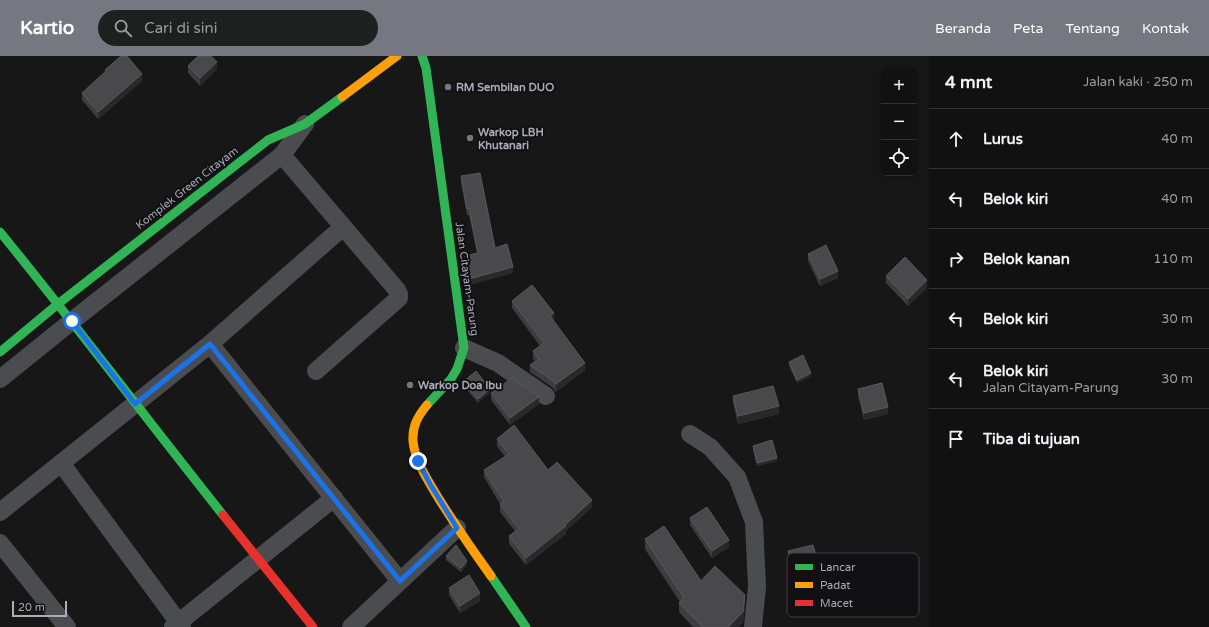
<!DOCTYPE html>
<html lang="id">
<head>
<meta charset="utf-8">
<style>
  :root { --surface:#111; --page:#1e1f1f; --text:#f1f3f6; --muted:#9c9d9f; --line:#303131; --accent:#757880 }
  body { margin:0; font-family:"Varela Round",sans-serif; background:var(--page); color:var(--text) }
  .controls { position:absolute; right:12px; top:12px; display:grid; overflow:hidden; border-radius:6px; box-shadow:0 2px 10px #0003 }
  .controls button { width:36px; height:36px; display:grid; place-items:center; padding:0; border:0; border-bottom:1px solid var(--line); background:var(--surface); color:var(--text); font:20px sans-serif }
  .scale { position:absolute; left:12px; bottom:10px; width:55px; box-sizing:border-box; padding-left:4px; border:2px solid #a8adb8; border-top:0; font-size:11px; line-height:14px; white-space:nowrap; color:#a8adb8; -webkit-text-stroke:3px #111113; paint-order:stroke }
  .stop { position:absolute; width:12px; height:12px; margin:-9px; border:3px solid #1a73e8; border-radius:50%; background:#fff }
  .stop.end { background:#1a73e8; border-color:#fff; box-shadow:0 1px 4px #0008 }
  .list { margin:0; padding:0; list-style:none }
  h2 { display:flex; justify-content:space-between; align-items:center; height:52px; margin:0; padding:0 16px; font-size:17px }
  h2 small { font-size:13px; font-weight:400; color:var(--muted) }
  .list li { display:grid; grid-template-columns:26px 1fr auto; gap:12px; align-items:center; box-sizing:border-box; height:60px; padding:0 16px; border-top:1px solid var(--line) }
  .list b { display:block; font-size:15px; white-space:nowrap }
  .list p { margin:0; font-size:13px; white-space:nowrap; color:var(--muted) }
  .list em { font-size:13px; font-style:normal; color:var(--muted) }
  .icon { flex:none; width:22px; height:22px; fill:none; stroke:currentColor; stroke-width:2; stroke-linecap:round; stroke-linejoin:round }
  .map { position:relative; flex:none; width:929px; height:571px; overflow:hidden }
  header { display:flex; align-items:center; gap:24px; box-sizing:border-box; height:56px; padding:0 20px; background:var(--accent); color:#fff }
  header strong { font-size:19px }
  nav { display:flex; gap:22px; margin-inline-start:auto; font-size:14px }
  .search { width:280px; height:36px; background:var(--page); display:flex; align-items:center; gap:10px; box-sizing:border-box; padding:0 14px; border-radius:22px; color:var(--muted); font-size:15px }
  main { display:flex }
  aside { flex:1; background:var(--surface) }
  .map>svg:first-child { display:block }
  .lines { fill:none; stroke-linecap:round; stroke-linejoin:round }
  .street { stroke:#4b4c50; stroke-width:18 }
  .fast { stroke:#30b455; stroke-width:9 }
  .slow { stroke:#ff9f0a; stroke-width:9 }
  .jam { stroke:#e5322d; stroke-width:9 }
  .wall { fill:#3d3d3f }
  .shaded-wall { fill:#29292a }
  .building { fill:#49494c; stroke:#58595d }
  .route { stroke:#1a73e8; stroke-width:5 }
  .poi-dot { fill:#757880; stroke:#111113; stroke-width:1.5 }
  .labels { text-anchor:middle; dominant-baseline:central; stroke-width:4; stroke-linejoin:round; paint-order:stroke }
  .poi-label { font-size:11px; font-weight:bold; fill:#a8adb8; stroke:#111113; text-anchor:start }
  .street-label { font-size:11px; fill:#a8adb8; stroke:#111113 }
  .key { fill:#111113; stroke:#3e4045; stroke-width:1 }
  .key-label { font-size:11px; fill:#a8adb8 }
</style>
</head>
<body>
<header>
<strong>Kartio</strong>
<div class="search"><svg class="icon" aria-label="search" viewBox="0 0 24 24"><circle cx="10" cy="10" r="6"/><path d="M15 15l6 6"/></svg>Cari di sini</div>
<nav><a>Beranda</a><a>Peta</a><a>Tentang</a><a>Kontak</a></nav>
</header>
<main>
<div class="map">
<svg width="929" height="571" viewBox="0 0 929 571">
  <rect width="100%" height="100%" fill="#171717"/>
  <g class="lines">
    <!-- street -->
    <g class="street">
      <polyline points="282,99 397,234 399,238 399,242 316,315"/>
      <polyline points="210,288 400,525"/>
      <polyline points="464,292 498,307 546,340"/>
      <polyline points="0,323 72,265 282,99 305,68"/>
      <polyline points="690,378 710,391 737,421 754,466 757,531 753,571"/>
      <polyline points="61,407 182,571"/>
      <polyline points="0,456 210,288 343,171"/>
      <polyline points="0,487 67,571"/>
      <polyline points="173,571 334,442"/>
      <polyline points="351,571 457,472"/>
    </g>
    <!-- fast -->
    <g class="fast">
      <polyline points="422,0 426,12 464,292 457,313 451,323 427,349"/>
      <path d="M0,176C76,269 148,365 223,459"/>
      <polyline points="0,296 58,248 268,84 305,68 342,41"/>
      <polyline points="491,520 526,571"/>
    </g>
    <!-- slow -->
    <g class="slow">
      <polyline points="342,41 397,0"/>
      <path d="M427,349C418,360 412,370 413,385C415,406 429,426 439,443C456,470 473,495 491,520"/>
    </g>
    <!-- jam -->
    <polyline class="jam" points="223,459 313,571"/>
  </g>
  <!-- wall -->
  <g class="wall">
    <polygon points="188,10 217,13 200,30 188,17"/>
    <polygon points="105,14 142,25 98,63 82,44 82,37 105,17"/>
    <polygon points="461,120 495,192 513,217 469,229 465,207 465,200 477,197 469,159 467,159 461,126"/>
    <polygon points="808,198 838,222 820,230 808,205"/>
    <polygon points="886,220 927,232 908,250 886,227"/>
    <polygon points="512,245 554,265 585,314 556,336 552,331 530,316 530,309 535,305 533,303 533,295 540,290 512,252"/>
    <polygon points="789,306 811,320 797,327 789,310"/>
    <polygon points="463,326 490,336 478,347 463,329"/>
    <polygon points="858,333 888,358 864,364 858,340"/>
    <polygon points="491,337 539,348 510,369 491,344"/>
    <polygon points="733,340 779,358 738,368 733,347"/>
    <polygon points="497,383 548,414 592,451 566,475 566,478 526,509 509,488 509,480 515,475 500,456 500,448 484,421 484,414 505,401 497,390"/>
    <polygon points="753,390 777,405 757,410 753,393"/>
    <polygon points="690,462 729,491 712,502 690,469"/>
    <polygon points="645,483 701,525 745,549 743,566 738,571 693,571 679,556 679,547 680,546 645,493"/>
    <polygon points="788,495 822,528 796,534 788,502"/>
    <polygon points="446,500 467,508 461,516 446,504"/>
    <polygon points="449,532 480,545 460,557 449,539"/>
  </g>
  <!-- shaded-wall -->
  <g class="shaded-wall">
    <polygon points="217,6 217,13 200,30 200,22"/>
    <polygon points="142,18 142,25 98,63 98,56"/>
    <polygon points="513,211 513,217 469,229 469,223"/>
    <polygon points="838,215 838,222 820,230 820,223"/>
    <polygon points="927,224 927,232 908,250 908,243"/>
    <polygon points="554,257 554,265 550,268 550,260"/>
    <polygon points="585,307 585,314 556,336 556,328"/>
    <polygon points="811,317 811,320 797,327 797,324"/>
    <polygon points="490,333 490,336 478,347 478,343"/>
    <polygon points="539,341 539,348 510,369 510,362"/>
    <polygon points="779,350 779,358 738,368 738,360"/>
    <polygon points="888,351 888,358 864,364 864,357"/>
    <polygon points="777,402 777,405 757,410 757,407"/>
    <polygon points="592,444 592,451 566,475 566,478 526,509 526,502 565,469"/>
    <polygon points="729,484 729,491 712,502 712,495"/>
    <polygon points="467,505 467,508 461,516 461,512"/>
    <polygon points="822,521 822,528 796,534 796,527"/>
    <polygon points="480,537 480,545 460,557 460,550"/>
    <polygon points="745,539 745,549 743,566 738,571 728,571"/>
  </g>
  <!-- building -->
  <g class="building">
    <polygon points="121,0 127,0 142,18 98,56 82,37 106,15 105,14"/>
    <polygon points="198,0 211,0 217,6 200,22 188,10"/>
    <polygon points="480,117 495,192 507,188 513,211 469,223 465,200 478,197 469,152 467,153 461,120"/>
    <polygon points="826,189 838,215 820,223 808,198"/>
    <polygon points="905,201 927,224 908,243 886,220"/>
    <polygon points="532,229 554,257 550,260 585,307 556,328 552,324 530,309 539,303 533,295 544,287 512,245"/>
    <polygon points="803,299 811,317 797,324 789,306"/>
    <polygon points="476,315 490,333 478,343 463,326"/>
    <polygon points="512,322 539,341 510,362 491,337"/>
    <polygon points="882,327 888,351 864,357 858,333"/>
    <polygon points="773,330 779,350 738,360 733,340"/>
    <polygon points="514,369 548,414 557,406 592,444 565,469 566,470 526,502 509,480 519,473 500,448 504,446 484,414 509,398 497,383"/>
    <polygon points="772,384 777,402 757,407 753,390"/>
    <polygon points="707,451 729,484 712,495 690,462"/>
    <polygon points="664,470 701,525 715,510 745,539 743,556 728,571 703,571 679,547 684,542 645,483"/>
    <polygon points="456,489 467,505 461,512 446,500"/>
    <polygon points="813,489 822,521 796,527 788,495"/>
    <polygon points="469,519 480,537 460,550 449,532"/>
  </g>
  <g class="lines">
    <!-- route -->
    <polyline class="route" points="72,265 135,348 210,288 400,525 457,472 430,428 418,405"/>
  </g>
  <!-- markers -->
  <g class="poi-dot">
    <circle cx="448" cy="31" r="4"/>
    <circle cx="470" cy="82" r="4"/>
    <circle cx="410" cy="329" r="4"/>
  </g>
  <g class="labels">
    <!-- poi labels -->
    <g class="poi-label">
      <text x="456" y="31">RM Sembilan DUO</text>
      <text x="478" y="76">Warkop LBH<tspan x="478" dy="13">Khutanari</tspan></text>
      <text x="418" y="329">Warkop Doa Ibu</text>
    </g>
    <!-- street labels -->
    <g class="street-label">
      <text transform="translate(187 132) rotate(-38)">Komplek Green Citayam</text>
      <text transform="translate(467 223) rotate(82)">Jalan Citayam-Parung</text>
    </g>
  </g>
  <!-- legend -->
  <rect x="787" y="497" width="132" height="64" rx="6" class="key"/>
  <rect x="795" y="508" width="18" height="6" fill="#30b455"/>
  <rect x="795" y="526" width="18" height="6" fill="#ff9f0a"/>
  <rect x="795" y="544" width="18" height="6" fill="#e5322d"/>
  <g class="key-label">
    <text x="820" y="515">Lancar</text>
    <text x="820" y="533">Padat</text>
    <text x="820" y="551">Macet</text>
  </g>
</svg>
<div class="controls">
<button>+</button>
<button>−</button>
<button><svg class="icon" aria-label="locate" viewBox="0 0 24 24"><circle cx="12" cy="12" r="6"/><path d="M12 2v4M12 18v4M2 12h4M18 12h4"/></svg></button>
</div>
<div class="scale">20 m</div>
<div class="stop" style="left:72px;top:265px"></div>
<div class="stop end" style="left:418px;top:405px"></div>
</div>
<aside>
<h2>4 mnt<small>Jalan kaki · 250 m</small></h2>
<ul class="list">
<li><svg class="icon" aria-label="ahead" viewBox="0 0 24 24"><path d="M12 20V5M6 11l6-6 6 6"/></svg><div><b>Lurus</b></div><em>40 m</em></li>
<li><svg class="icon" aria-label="left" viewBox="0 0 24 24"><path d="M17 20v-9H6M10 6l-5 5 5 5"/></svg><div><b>Belok kiri</b></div><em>40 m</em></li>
<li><svg class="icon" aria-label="right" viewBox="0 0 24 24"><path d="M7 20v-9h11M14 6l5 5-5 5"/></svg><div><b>Belok kanan</b></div><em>110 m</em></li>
<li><svg class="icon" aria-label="left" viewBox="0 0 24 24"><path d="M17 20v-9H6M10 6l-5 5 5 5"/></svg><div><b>Belok kiri</b></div><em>30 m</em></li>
<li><svg class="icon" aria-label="left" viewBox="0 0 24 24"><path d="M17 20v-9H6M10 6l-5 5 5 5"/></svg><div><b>Belok kiri</b><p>Jalan Citayam-Parung</p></div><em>30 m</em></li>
<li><svg class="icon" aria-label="arrive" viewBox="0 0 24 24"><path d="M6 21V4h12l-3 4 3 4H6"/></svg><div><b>Tiba di tujuan</b></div></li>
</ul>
</aside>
</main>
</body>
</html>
